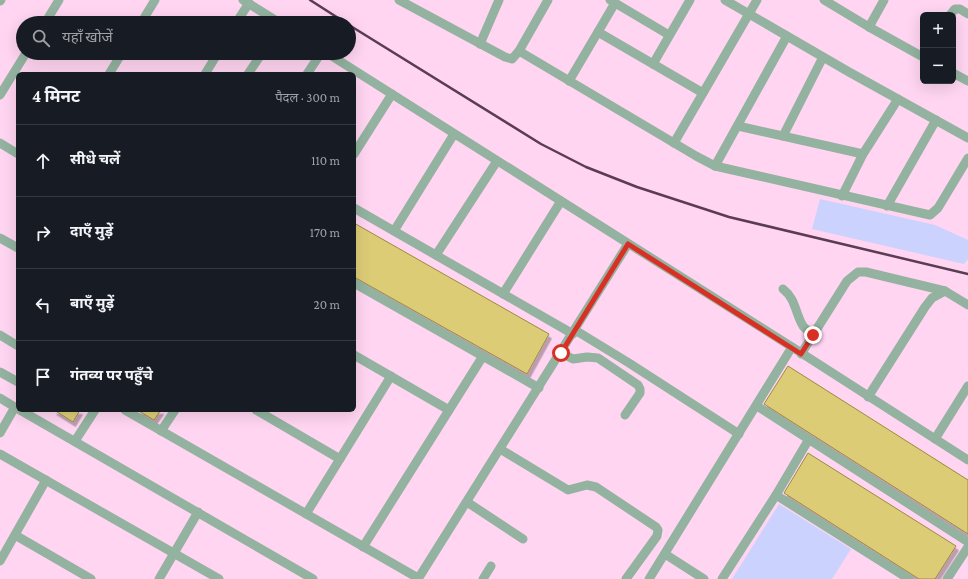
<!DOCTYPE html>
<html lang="hi">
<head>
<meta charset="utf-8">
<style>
  :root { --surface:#171b24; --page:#20242c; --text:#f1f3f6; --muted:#9ea1a6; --line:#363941 }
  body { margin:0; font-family:"Crimson Pro","Noto Sans Devanagari",serif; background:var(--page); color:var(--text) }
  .controls { position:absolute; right:12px; top:12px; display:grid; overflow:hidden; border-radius:6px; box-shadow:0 4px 16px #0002 }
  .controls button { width:36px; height:36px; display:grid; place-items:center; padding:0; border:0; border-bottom:1px solid var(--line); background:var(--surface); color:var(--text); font:20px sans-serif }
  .stop { position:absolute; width:12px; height:12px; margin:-9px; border:3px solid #d93025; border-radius:50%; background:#fff }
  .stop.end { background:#d93025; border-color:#fff; box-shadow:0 1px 4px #0008 }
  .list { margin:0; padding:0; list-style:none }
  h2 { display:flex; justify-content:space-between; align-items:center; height:52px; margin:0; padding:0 16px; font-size:17px }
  h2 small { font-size:13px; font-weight:400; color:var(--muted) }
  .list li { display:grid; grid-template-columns:26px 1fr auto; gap:12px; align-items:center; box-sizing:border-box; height:72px; padding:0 16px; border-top:1px solid var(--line) }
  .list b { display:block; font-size:15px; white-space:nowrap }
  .list em { font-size:13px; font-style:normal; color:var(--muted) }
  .icon { flex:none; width:22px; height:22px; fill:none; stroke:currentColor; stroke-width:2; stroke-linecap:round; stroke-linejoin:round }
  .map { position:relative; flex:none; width:968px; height:579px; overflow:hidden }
  .search { position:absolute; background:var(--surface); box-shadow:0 4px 16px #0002; left:16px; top:16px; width:340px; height:44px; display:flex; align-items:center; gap:10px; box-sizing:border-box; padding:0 14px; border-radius:22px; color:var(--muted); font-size:15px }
  .panel { position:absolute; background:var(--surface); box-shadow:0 4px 16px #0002; left:16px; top:72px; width:340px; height:340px; border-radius:6px }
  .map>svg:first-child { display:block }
  .green { fill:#cbd2fd }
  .building { fill:#ddcc76; stroke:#9a8b40; filter:url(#shadow) }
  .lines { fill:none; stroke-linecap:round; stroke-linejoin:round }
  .minor { stroke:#93b29f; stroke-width:9 }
  .rail { stroke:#5a3d52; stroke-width:2.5 }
  .route { stroke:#d93025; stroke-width:5 }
</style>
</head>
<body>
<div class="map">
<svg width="968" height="579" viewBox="0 0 968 579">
  <defs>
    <filter id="shadow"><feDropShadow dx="2.5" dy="4.5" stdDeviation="0" flood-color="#0004"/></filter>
  </defs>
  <rect width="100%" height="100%" fill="#ffd5f1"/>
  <!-- green -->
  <g class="green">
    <polygon points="820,199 935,225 968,240 968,259 964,264 812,229"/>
    <polygon points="779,504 851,549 832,579 732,579"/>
  </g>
  <!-- building -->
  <g class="building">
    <polygon points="354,223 549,334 527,374 354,277"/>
    <polygon points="788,366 968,480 968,534 764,404"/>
    <polygon points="54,410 80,410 73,422"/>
    <polygon points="137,410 161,410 154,420"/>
    <polygon points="808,453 956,546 935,579 919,579 784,493"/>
  </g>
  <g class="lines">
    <!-- minor -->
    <g class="minor">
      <polyline points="243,0 280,23"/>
      <polyline points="399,0 505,57 512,59 519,51 548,0"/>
      <polyline points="610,0 669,35"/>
      <polyline points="725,0 849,72 968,138"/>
      <polyline points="824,0 869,27 923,57"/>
      <polyline points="0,1 1,0"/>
      <polyline points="950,15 955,9 960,9 968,14"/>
      <polyline points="45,23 59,0"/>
      <polyline points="141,23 155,0"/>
      <polyline points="236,23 249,3"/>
      <polyline points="869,27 884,0"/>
      <polyline points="598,32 703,93"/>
      <polyline points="480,44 499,0"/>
      <polyline points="519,51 696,156 715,166 930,215 938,208 968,158"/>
      <polyline points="327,53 792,347 968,460"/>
      <polyline points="653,64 690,0"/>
      <polyline points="953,73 968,81"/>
      <polyline points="109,74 122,53"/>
      <polyline points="205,74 218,53"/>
      <polyline points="248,74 262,53"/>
      <polyline points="307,74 321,53"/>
      <polyline points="569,81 615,3"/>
      <polyline points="0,95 26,53"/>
      <polyline points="738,126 863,154"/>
      <polyline points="783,136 823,57"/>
      <polyline points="0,143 18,154"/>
      <polyline points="674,143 757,0"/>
      <polyline points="354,154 392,94"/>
      <polyline points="715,166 787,36"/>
      <polyline points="842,196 863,154 898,99"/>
      <polyline points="887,206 936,120"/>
      <polyline points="354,208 573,334"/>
      <polyline points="394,231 454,134"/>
      <polyline points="0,238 18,248"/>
      <polyline points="436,255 497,161"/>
      <polyline points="354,283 539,388"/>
      <path d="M783,289C796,299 795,313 803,326C806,330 810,332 813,335"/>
      <polyline points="503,294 561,201"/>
      <polyline points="575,330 629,363 739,434"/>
      <polyline points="0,335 18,346"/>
      <polyline points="561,353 573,359 587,357 598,358 638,385 640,389 640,393 625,415"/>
      <polyline points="801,354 847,281 858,272 866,272 945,291 968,305"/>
      <polyline points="354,355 449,410"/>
      <polyline points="0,372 18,382"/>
      <polyline points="868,397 925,307 932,298 945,291"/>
      <polyline points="0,398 18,409"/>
      <polyline points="757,406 968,542"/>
      <polyline points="20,410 313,579"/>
      <polyline points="125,410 418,578"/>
      <polyline points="256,410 340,459"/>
      <polyline points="161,431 175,410"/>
      <polyline points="0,433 15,407"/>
      <polyline points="935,439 968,386"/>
      <polyline points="75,441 95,410"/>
      <polyline points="500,449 568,490 587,485 596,487 656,527 658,530 657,536 626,579"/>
      <polyline points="0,454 219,579"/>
      <polyline points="776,495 909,579"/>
      <polyline points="467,502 523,539"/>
      <polyline points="306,514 391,376"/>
      <polyline points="15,535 91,579"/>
      <polyline points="363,547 483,356"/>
      <polyline points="665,554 704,579"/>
      <polyline points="0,561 46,480"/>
      <polyline points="159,579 198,512"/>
      <polyline points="418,579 628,244"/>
      <polyline points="483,579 491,566"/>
      <polyline points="649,579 792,347"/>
      <polyline points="722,579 776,495 809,439"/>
      <polyline points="947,579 968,547"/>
    </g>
    <!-- rail -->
    <g class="rail">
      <polyline points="310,0 346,23"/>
      <polyline points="349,25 541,144 586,167 637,187 729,217 968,274"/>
    </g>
  </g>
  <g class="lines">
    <!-- route -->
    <polyline class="route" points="561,353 628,244 801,354 813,335"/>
  </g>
</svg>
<div class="controls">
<button>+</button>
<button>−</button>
</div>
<div class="stop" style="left:561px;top:353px"></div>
<div class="stop end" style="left:813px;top:335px"></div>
<div class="search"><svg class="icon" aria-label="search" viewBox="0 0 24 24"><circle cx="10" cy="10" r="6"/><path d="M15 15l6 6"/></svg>यहाँ खोजें</div>
<section class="panel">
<h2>4 मिनट<small>पैदल · 300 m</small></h2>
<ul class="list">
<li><svg class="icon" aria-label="ahead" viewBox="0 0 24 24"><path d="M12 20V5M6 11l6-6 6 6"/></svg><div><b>सीधे चलें</b></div><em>110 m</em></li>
<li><svg class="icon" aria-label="right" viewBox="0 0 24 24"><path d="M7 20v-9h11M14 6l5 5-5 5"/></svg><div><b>दाएँ मुड़ें</b></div><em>170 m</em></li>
<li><svg class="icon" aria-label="left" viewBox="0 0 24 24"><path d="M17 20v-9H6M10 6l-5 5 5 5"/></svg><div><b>बाएँ मुड़ें</b></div><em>20 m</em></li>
<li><svg class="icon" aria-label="arrive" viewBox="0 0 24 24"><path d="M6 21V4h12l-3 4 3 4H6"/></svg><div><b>गंतव्य पर पहुँचे</b></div></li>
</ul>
</section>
</div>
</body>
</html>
